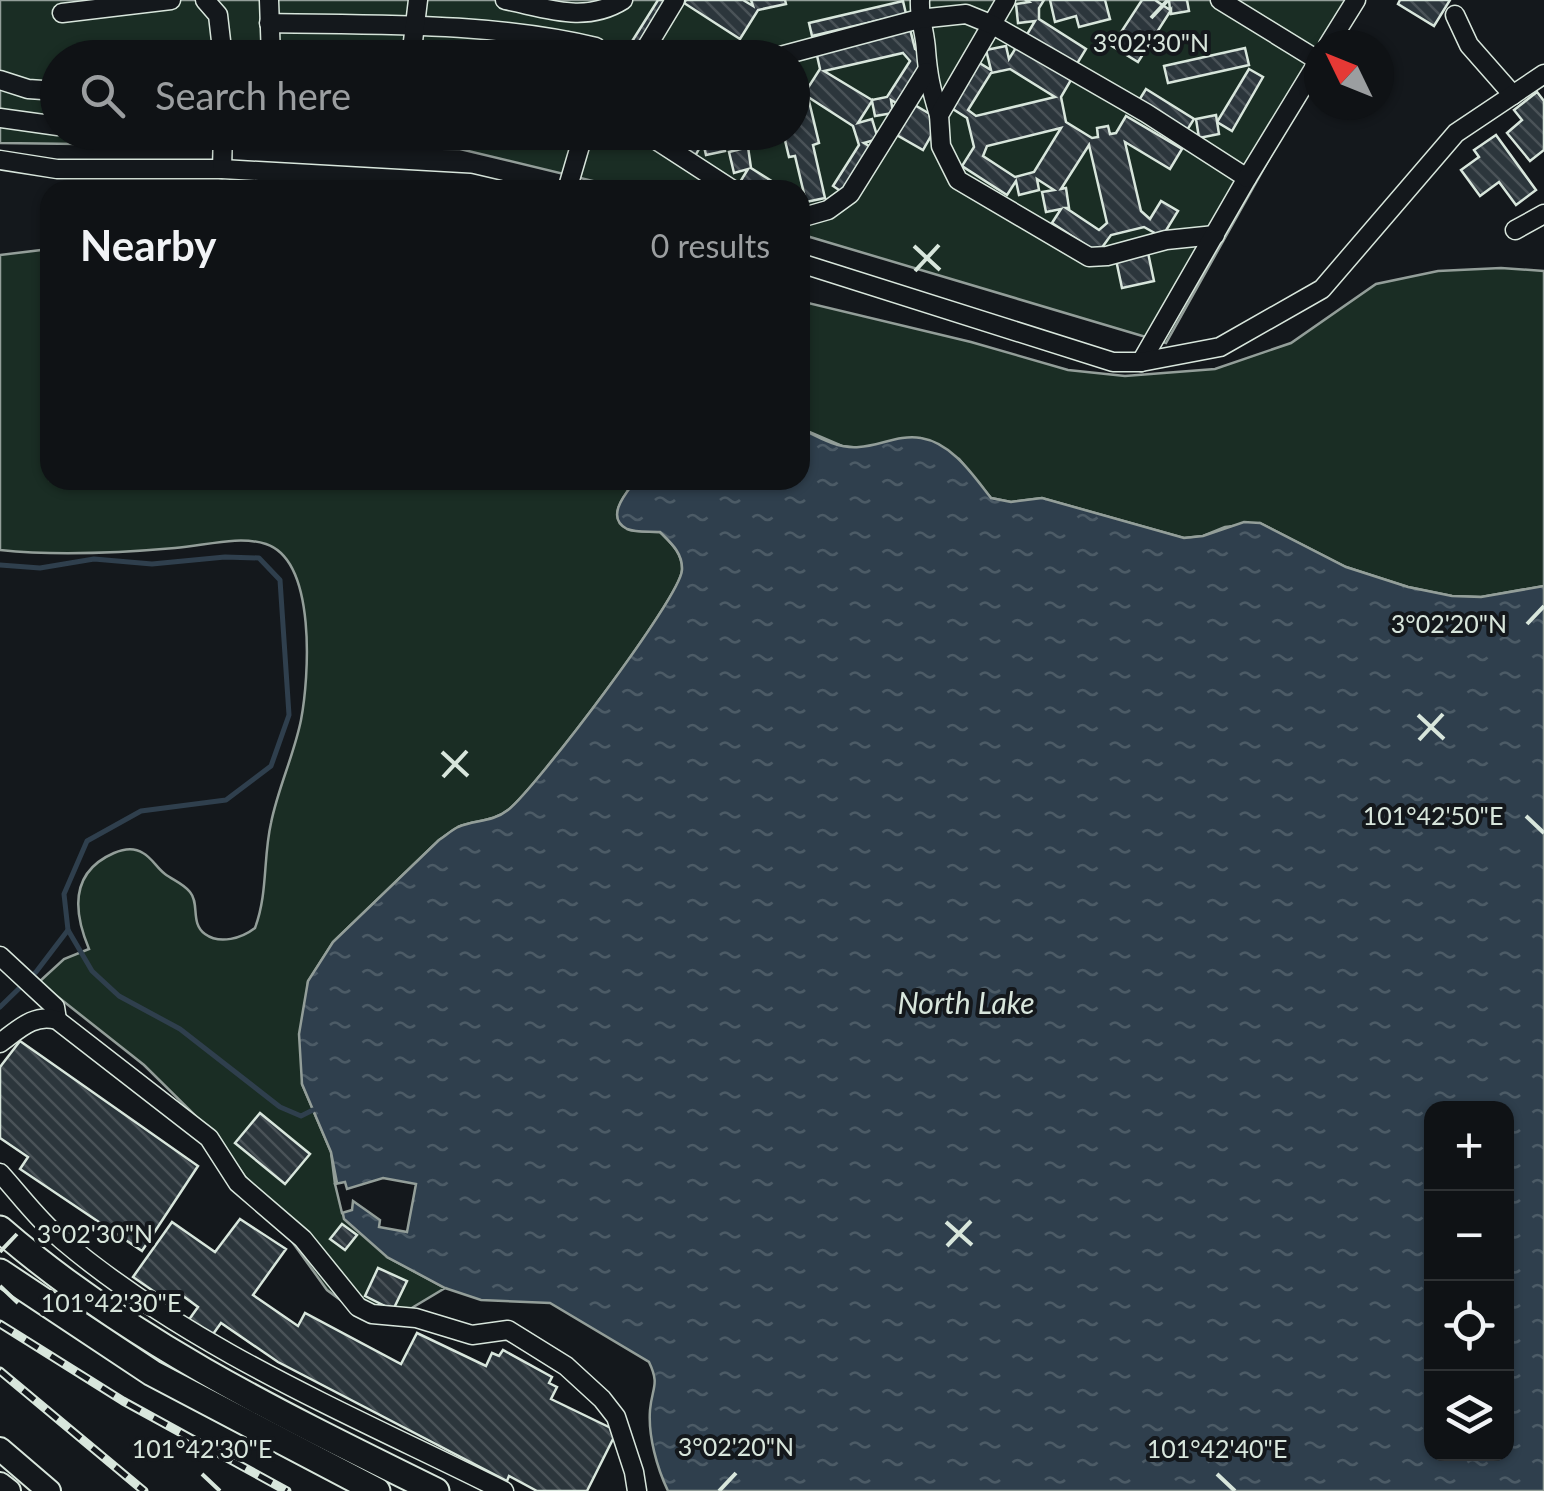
<!DOCTYPE html>
<html lang="en">
<head>
<meta charset="utf-8">
<style>
  :root { --surface:#0f1215; --page:#1d2022; --text:#f1f3f6; --muted:#9b9ea0; --line:#2f3234 }
  body { margin:0; font-family:Lato,sans-serif; background:var(--page); color:var(--text) }
  .controls { position:absolute; right:30px; bottom:30px; display:grid; overflow:hidden; border-radius:20px; box-shadow:0 2px 8px #0004 }
  .controls button { width:90px; height:90px; display:grid; place-items:center; padding:0; border:0; border-bottom:2px solid var(--line); background:var(--surface); color:var(--text); font:50px sans-serif }
  .compass { position:absolute; left:1304px; top:30px; width:90px; height:90px; border-radius:50%; background:var(--surface); box-shadow:0 2px 8px #0004; rotate:313deg }
  .list { margin:0; padding:0; list-style:none }
  h2 { display:flex; justify-content:space-between; align-items:center; height:130px; margin:0; padding:0 40px; font-size:42px }
  h2 small { font-size:32px; font-weight:400; color:var(--muted) }
  .icon { flex:none; width:55px; height:55px; fill:none; stroke:currentColor; stroke-width:2; stroke-linecap:round; stroke-linejoin:round }
  .map { position:relative; flex:none; width:1544px; height:1491px; overflow:hidden }
  .search { position:absolute; background:var(--surface); box-shadow:0 2px 8px #0004; left:40px; top:40px; width:770px; height:110px; display:flex; align-items:center; gap:25px; box-sizing:border-box; padding:0 35px; border-radius:55px; color:var(--muted); font-size:38px }
  .panel { position:absolute; background:var(--surface); box-shadow:0 2px 8px #0004; left:40px; top:180px; width:770px; height:310px; border-radius:30px }
  .map>svg:first-child { display:block }
  .green { fill:#1a2d24; stroke:#939e99; stroke-width:2.5; fill-rule:evenodd }
  .water { fill:url(#water-ripples); stroke:#939e99; stroke-width:2.5; fill-rule:evenodd }
  .pier { fill:#14181c; stroke:#939e99; stroke-width:2.5 }
  .lines { fill:none; stroke-linecap:round; stroke-linejoin:round }
  .stream { stroke:#2f3f4d; stroke-width:5 }
  .building { fill:url(#building-back-hatch); stroke:#d8e6dc; stroke-width:2.5; fill-rule:evenodd }
  .minor-casing { stroke:#d8e6dc; stroke-width:21 }
  .major-casing { stroke:#d8e6dc; stroke-width:26 }
  .highway-casing { stroke:#d8e6dc; stroke-width:29 }
  .minor { stroke:#14181c; stroke-width:18 }
  .major { stroke:#14181c; stroke-width:22 }
  .highway { stroke:#14181c; stroke-width:25 }
  .rail-casing { stroke:#d8e6dc; stroke-width:9 }
  .rail { stroke:#14181c; stroke-width:5; stroke-dasharray:15; stroke-linecap:butt }
  .ticks { fill:none; stroke:#d8e6dc; stroke-width:4 }
  .labels { text-anchor:middle; dominant-baseline:central; stroke-width:8; stroke-linejoin:round; paint-order:stroke }
  .water-label { font-size:30px; font-style:italic; fill:#d8e6dc; stroke:#14181c }
  .ticks-label { font-size:25px; text-anchor:middle; fill:#d8e6dc; stroke:#14181c; stroke-width:8; stroke-linejoin:round; paint-order:stroke }
</style>
</head>
<body>
<div class="map">
<svg width="1544" height="1491" viewBox="0 0 1544 1491">
  <defs>
    <pattern id="water-ripples" width="26" height="14" patternUnits="userSpaceOnUse" patternTransform="scale(2.5)"><rect width="26" height="14" fill="#2f3f4d"/><path d="M2 4q2-2 4 0t4 0M15 11q2-2 4 0t4 0" fill="none" stroke="#4c5b66"/></pattern>
    <pattern id="building-back-hatch" width="6" height="6" patternUnits="userSpaceOnUse" patternTransform="scale(2.5)"><rect width="6" height="6" fill="#2c363c"/><path d="M-1 5l2 2M0 0l6 6M5-1l2 2" fill="none" stroke="#4a5358"/></pattern>
  </defs>
  <rect width="100%" height="100%" fill="#14181c"/>
  <!-- green -->
  <g class="green">
    <path d="M0,0H1358L1333,45H1319V70L1166,343L800,234V190H630L460,149L0,143ZM58,58H792V132H58Z"/>
    <path d="M50,249V480H636C627,492 604,517 628,529C636,533 651,531 660,532C671,543 683,554 682,570C681,597 535,789 508,810C493,822 475,820 458,827C452,830 445,836 439,840L333,942L308,982L302,1084L331,1152L335,1184L387,1257L445,1288L400,1315L350,1307L327,1290L215,1135L144,1065L39,982L64,959L89,949C73,911 70,872 114,853C123,849 134,847 143,853C152,858 157,868 165,874C173,880 184,884 190,892C200,904 190,923 205,934C220,945 242,938 255,928C268,893 263,858 271,823C278,788 294,755 301,720C309,678 317,561 266,544C238,535 204,546 175,548C118,553 57,556 0,550V255Z"/>
    <polygon points="1501,268 1544,271 1544,586 1481,597 1452,596 1408,587 1346,567 1260,523 1225,527 1203,536 1184,538 1042,498 1011,502 991,498 959,459 842,446 800,428 800,301 971,342 1068,370 1125,376 1215,369 1291,343 1376,284 1438,271"/>
  </g>
  <!-- water -->
  <path class="water" d="M800,428C818,437 838,449 859,447C879,446 900,434 921,438C952,443 973,475 991,498L1011,502L1042,498L1184,538L1203,536L1244,522L1260,523L1346,567L1408,587L1452,596L1481,597L1544,586V1491H668C657,1468 648,1436 650,1410C652,1387 660,1385 649,1362L550,1303L481,1300L445,1288L387,1257L344,1219L331,1152L302,1084L299,1034L308,981L333,942L439,840C445,836 452,830 458,827C475,820 493,822 508,810C535,789 681,597 682,570C683,553 671,543 660,532C651,531 636,533 627,529C604,517 627,492 636,480H800ZM1432,1108H1506V1454H1432Z"/>
  <!-- pier -->
  <polygon class="pier" points="383,1178 416,1184 407,1232 379,1227 380,1220 353,1201 352,1210 342,1213 335,1184 345,1182 347,1189"/>
  <g class="lines">
    <!-- stream -->
    <g class="stream">
      <polyline points="0,565 40,568 94,559 152,564 225,557 259,558 280,580 289,715 271,766 226,800 141,811 87,841 64,894 68,930 92,971 119,996 180,1029 280,1107 301,1116 313,1110"/>
      <polyline points="0,1007 36,972 68,930"/>
    </g>
  </g>
  <!-- building -->
  <g class="building">
    <polygon points="658,0 683,0 649,55 631,43"/>
    <polygon points="686,0 743,0 753,6 751,0 785,0 786,4 758,10 740,39 684,3"/>
    <polygon points="1026,0 1044,0 1039,8 1039,19 1086,49 1075,67 1026,36 1035,21 1018,23 1016,4 1029,2"/>
    <polygon points="1050,0 1105,0 1110,19 1079,27 1076,16 1055,22"/>
    <polygon points="1142,0 1155,0 1170,10 1169,0 1187,0 1189,11 1171,14 1171,10 1138,62 1112,46"/>
    <polygon points="1400,0 1450,0 1434,26 1398,4"/>
    <polygon points="903,1 906,14 812,36 809,23"/>
    <path d="M910,29L915,49L932,59L903,107L891,100L893,113L875,116L872,101L858,123L872,119L878,139L864,143L877,151L848,196L833,186L859,145L853,126L808,97L819,143L813,145L825,198L806,202L795,156L789,157L783,132H792V94L806,91L820,69L816,51ZM903,53L910,61L887,97L872,100L824,71Z"/>
    <polygon points="746,42 749,58 682,58"/>
    <path d="M1006,46L1009,59L1017,46L1071,80L1061,97L1066,122L1092,138L1098,137L1097,128L1108,126L1110,134L1116,133L1126,116L1182,149L1170,169L1125,142L1141,211L1150,219L1161,201L1178,211L1162,237L1144,227L1111,235L1098,253L1052,223L1061,209L1046,212L1042,192L1054,190L1037,179L1039,190L1019,195L1016,181L1007,195L962,166L974,147L967,118L945,104L973,59L991,70L986,50ZM1010,69L1055,97L976,116L968,110L991,73ZM1061,128L1034,172L1015,177L983,156L987,146ZM1089,145L1107,223L1099,230L1066,208H1069L1066,188L1061,189Z"/>
    <polygon points="1245,48 1249,65 1168,83 1164,66"/>
    <polygon points="1249,69 1263,77 1232,131 1217,122"/>
    <polygon points="1146,89 1194,119 1184,135 1136,105"/>
    <polygon points="1537,92 1544,101 1544,150 1530,161 1507,133 1522,120 1514,110"/>
    <polygon points="913,104 940,120 923,150 895,134"/>
    <polygon points="1216,115 1219,134 1199,138 1196,119"/>
    <polygon points="656,132 695,132 702,137 721,132 757,132 748,147 751,168 786,190 753,190 740,182 748,169 734,173 729,152 741,149 723,137 725,151 706,155 703,142 695,156"/>
    <polygon points="1496,135 1536,190 1516,205 1499,182 1480,196 1461,170 1479,157 1474,150"/>
    <polygon points="1147,248 1154,281 1122,288 1115,255"/>
    <polygon points="20,1041 198,1166 142,1251 20,1169 28,1157 0,1138 0,1067"/>
    <polygon points="260,1113 310,1154 285,1184 235,1143"/>
    <polygon points="240,1219 286,1249 253,1295 298,1326 305,1313 401,1364 417,1333 486,1366 492,1353 499,1356 503,1350 552,1377 549,1383 557,1387 551,1399 617,1431 587,1491 537,1491 509,1476 507,1481 278,1362 221,1323 211,1337 188,1321 198,1307 183,1296 175,1306 133,1277 172,1222 215,1252"/>
    <polygon points="342,1224 357,1235 345,1250 330,1239"/>
    <polygon points="378,1268 407,1281 393,1310 365,1296"/>
  </g>
  <g class="lines">
    <!-- minor casing -->
    <g class="minor-casing">
      <g id="minor">
        <polyline points="205,0 218,15 223,58"/>
        <polyline points="269,0 271,58"/>
        <path d="M505,0C546,8 585,24 623,0"/>
        <path d="M920,0C919,18 925,32 926,50C928,76 931,89 939,115"/>
        <polyline points="1006,0 939,115 941,146 958,180 1089,257 1107,256 1166,240 1215,235"/>
        <polyline points="1220,0 1319,61"/>
        <polyline points="62,13 171,0"/>
        <polyline points="1455,15 1469,45 1513,95"/>
        <path d="M269,23C377,25 490,22 596,47L603,58"/>
        <polyline points="1328,45 1356,0"/>
        <polyline points="411,58 418,0"/>
        <polyline points="640,58 675,0"/>
        <polyline points="773,58 919,19 966,14 993,25 1146,113 1247,178 1141,362"/>
        <polyline points="0,80 28,89 58,91"/>
        <polyline points="0,118 58,126"/>
        <polyline points="535,132 582,139 584,132"/>
        <polyline points="650,132 656,140 733,190"/>
        <polyline points="0,160 57,169 222,169 470,183 500,190"/>
        <polyline points="222,169 223,132"/>
        <polyline points="1247,178 1319,60"/>
        <polyline points="567,190 582,139"/>
        <polyline points="800,218 828,210 850,194 926,72"/>
        <polyline points="1515,230 1544,214"/>
        <polyline points="800,263 1113,362 1141,362 1220,347 1322,289 1456,133 1544,74"/>
        <polyline points="0,956 55,1007 57,1020"/>
        <path d="M0,1043C18,1030 34,1013 57,1020L209,1138L238,1183L303,1239L358,1307L372,1314L416,1318L472,1335L508,1330L566,1366L602,1399L616,1417L634,1472L637,1491"/>
        <path d="M0,1173C20,1195 39,1221 62,1240C191,1349 354,1416 504,1491"/>
      </g>
    </g>
    <!-- major casing -->
    <g class="major-casing">
      <g id="major">
        <polyline points="0,1449 49,1491"/>
        <polyline points="0,1484 9,1491"/>
      </g>
    </g>
    <!-- highway casing -->
    <g class="highway-casing">
      <g id="highway">
        <path d="M0,1229C129,1341 284,1416 436,1491"/>
        <polyline points="0,1272 152,1373 377,1491"/>
      </g>
    </g>
    <!-- minor -->
    <use href="#minor" class="minor"/>
    <!-- major -->
    <use href="#major" class="major"/>
    <!-- highway -->
    <use href="#highway" class="highway"/>
    <!-- rail casing -->
    <g class="rail-casing">
      <g id="rail">
        <polyline points="0,1324 123,1401 287,1491"/>
        <polyline points="0,1371 144,1491"/>
      </g>
    </g>
    <!-- rail -->
    <use href="#rail" class="rail"/>
  </g>
  <!-- ticks -->
  <path class="ticks" d="M1151,18L1168,0M914,246L940,270M915,271L939,245M1527,624L1544,606M1418,715L1444,739M1419,740L1443,714M442,752L468,776M443,777L467,751M1526,816L1544,833M946,1222L972,1245M947,1246L971,1221M0,1252L17,1234M0,1286L18,1303M202,1474L220,1491M1217,1474L1235,1491M719,1491L736,1473"/>
  <g class="labels">
    <!-- water labels -->
    <g class="water-label">
      <text x="966" y="1002">North Lake</text>
    </g>
  </g>
  <g class="ticks-label">
    <text x="1151" y="52">3°02'30"N</text>
    <text x="1449" y="633">3°02'20"N</text>
    <text x="1433" y="825">101°42'50"E</text>
    <text x="95" y="1243">3°02'30"N</text>
    <text x="111" y="1312">101°42'30"E</text>
    <text x="736" y="1456">3°02'20"N</text>
    <text x="202" y="1458">101°42'30"E</text>
    <text x="1217" y="1458">101°42'40"E</text>
  </g>
</svg>
<div class="controls">
<button>+</button>
<button>−</button>
<button><svg class="icon" aria-label="locate" viewBox="0 0 24 24"><circle cx="12" cy="12" r="6"/><path d="M12 2v4M12 18v4M2 12h4M18 12h4"/></svg></button>
<button><svg class="icon" aria-label="layers" viewBox="0 0 24 24"><path d="M12 4l9 5-9 5-9-5zM3 14l9 5 9-5"/></svg></button>
</div>
<svg class="compass" viewBox="-18 -18 36 36"><path d="M0-13l5 13h-10z" fill="#e53935"/><path d="M0 13l5-13h-10z" fill="#9b9ea0"/></svg>
<div class="search"><svg class="icon" aria-label="search" viewBox="0 0 24 24"><circle cx="10" cy="10" r="6"/><path d="M15 15l6 6"/></svg>Search here</div>
<section class="panel">
<h2>Nearby<small>0 results</small></h2>
<ul class="list">
</ul>
</section>
</div>
</body>
</html>
